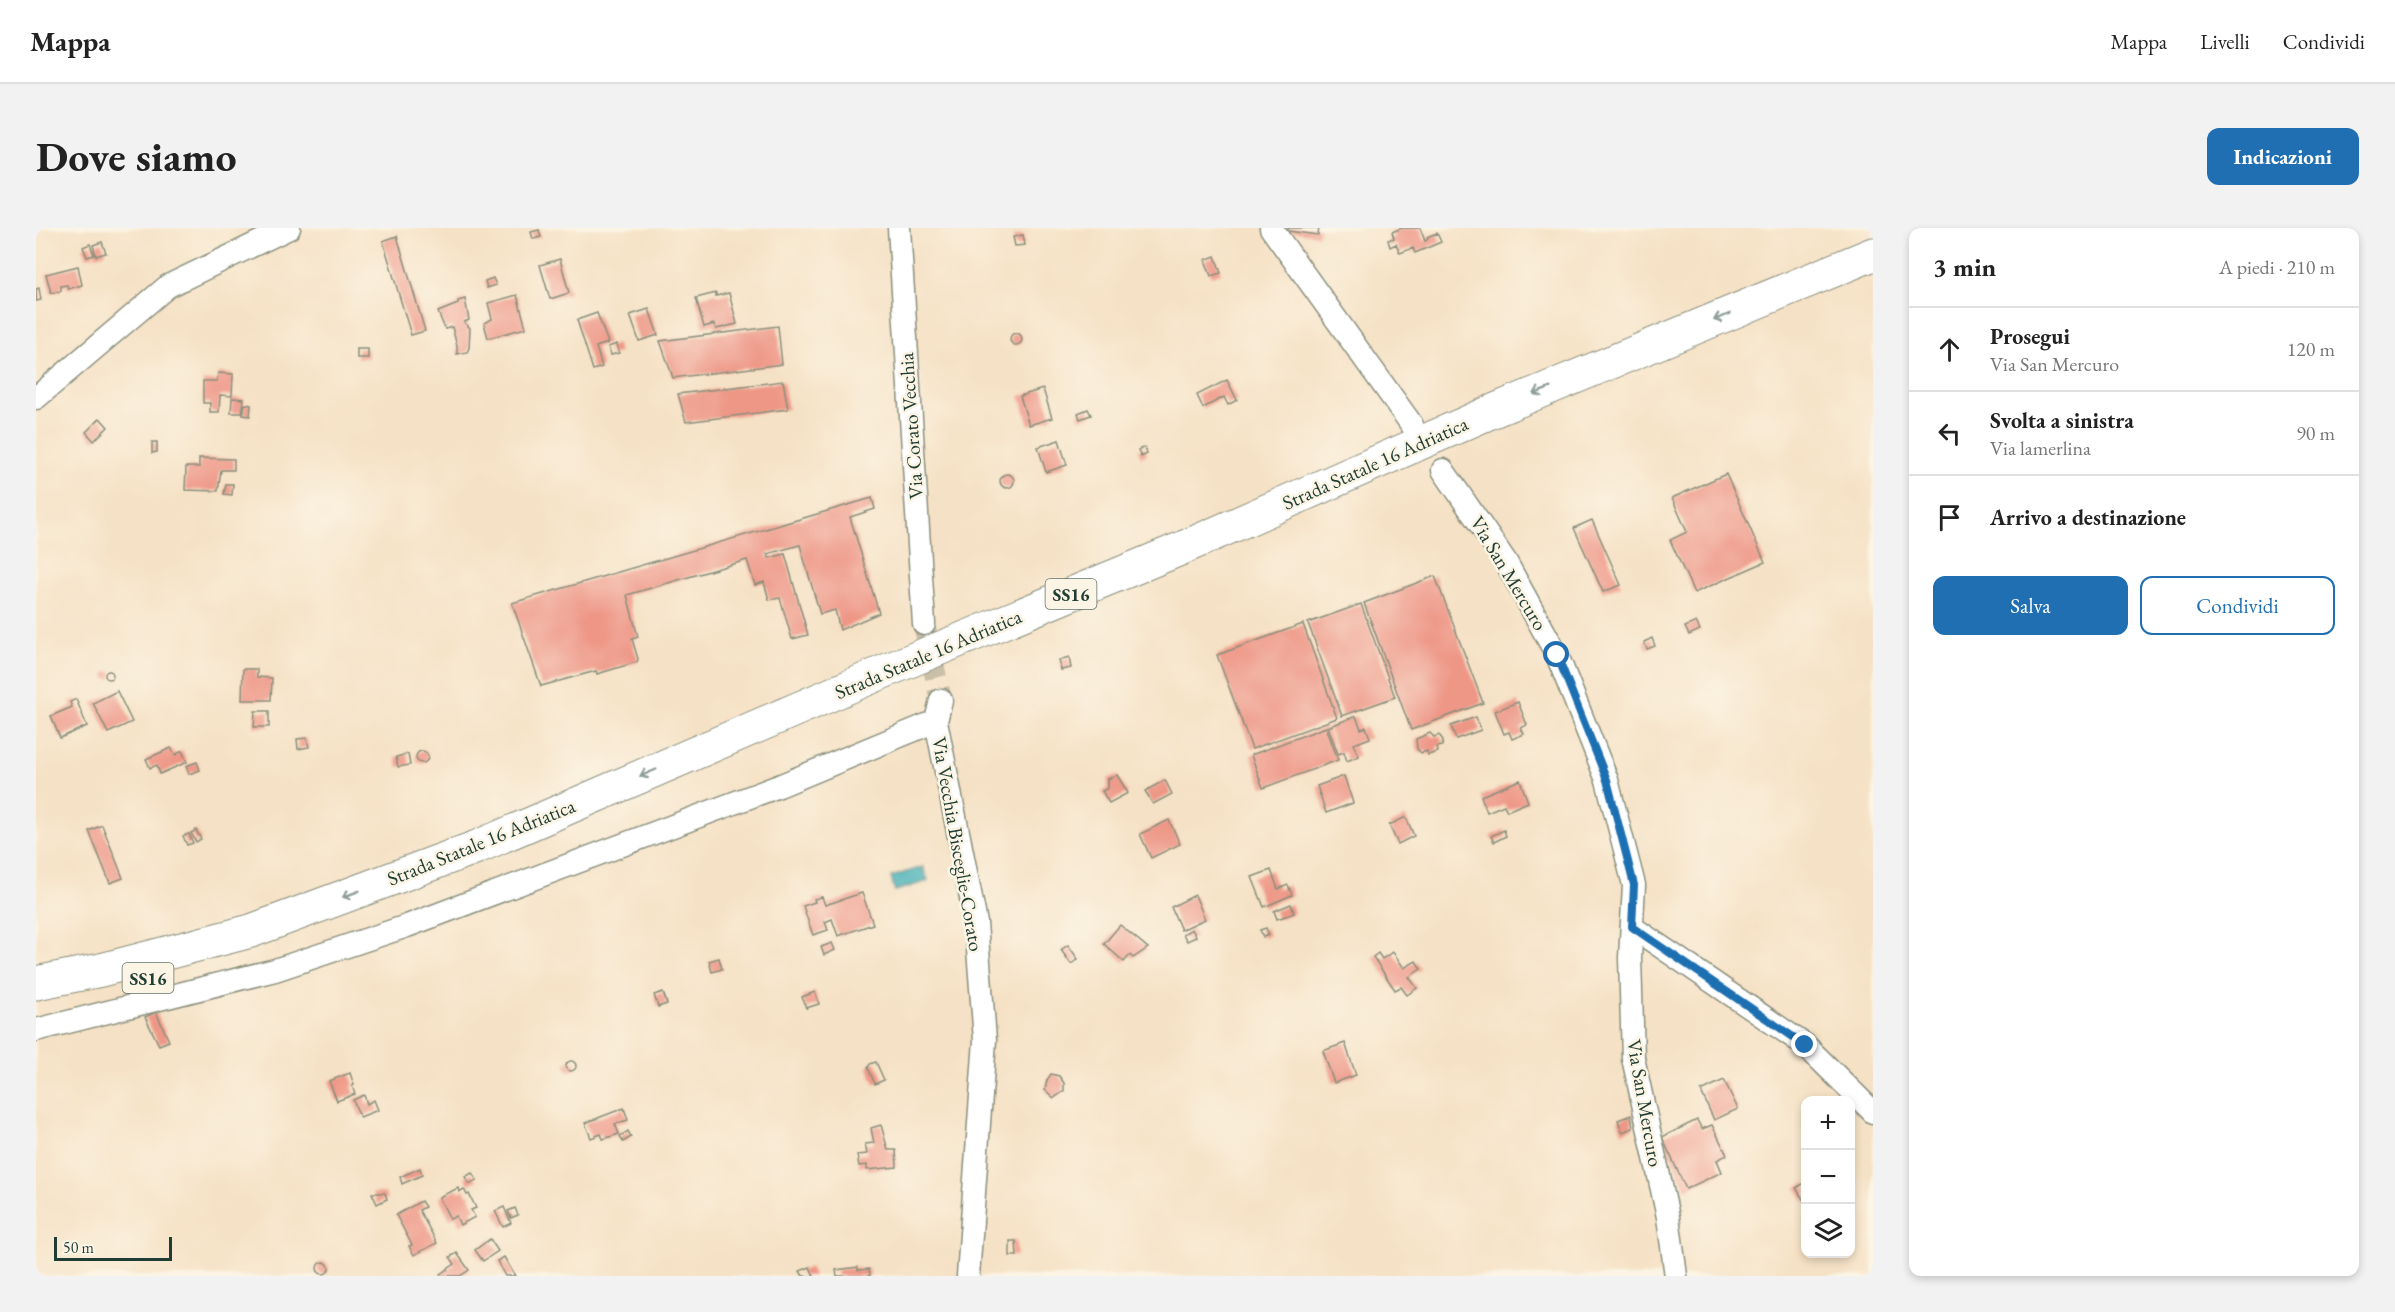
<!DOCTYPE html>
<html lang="it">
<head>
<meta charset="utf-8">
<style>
  :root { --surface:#fff; --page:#f2f2f2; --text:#222; --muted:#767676; --line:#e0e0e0; --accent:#1f6fb2 }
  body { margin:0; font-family:"EB Garamond",serif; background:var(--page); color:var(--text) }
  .controls { position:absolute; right:18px; bottom:18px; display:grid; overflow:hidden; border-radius:12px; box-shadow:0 3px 9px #0003 }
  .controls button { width:54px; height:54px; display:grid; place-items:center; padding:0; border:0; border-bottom:2px solid var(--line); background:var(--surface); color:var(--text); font:30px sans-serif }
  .scale { position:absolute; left:18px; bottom:15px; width:118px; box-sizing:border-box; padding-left:6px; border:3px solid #1f3d34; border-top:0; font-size:16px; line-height:21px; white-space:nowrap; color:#1f3d34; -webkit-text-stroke:4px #fcf5e5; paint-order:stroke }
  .stop { position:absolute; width:18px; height:18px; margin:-14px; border:4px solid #1f6fb2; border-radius:50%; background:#fff }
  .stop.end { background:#1f6fb2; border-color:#fff; box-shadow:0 2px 6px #0008 }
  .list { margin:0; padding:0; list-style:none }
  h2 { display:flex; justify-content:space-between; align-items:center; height:78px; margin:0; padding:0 24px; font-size:26px }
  h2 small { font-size:20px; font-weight:400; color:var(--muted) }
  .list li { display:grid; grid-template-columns:39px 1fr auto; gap:18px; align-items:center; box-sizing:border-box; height:84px; padding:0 24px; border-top:2px solid var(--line) }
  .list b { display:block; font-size:22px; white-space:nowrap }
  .list p { margin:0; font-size:20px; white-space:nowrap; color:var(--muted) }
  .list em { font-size:20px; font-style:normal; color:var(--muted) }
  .actions { display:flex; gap:12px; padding:18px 24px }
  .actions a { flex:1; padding:14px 0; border:2px solid var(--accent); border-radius:12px; text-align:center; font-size:21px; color:var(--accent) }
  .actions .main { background:var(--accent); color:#fff }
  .icon { flex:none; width:33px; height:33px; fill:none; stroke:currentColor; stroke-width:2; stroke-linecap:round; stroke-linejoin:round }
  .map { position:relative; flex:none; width:1837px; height:1048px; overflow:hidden; border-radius:12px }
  header { display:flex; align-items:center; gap:36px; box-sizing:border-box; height:84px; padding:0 30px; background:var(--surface); border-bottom:2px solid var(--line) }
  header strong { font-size:28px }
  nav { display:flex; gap:33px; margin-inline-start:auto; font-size:21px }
  .intro { display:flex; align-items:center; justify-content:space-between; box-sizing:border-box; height:144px; padding:0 36px }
  h1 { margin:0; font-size:42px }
  .button { padding:15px 27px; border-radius:12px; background:var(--accent); color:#fff; font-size:21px; font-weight:700 }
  main { display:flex; gap:36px; padding:0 36px }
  aside { flex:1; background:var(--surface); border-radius:12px; box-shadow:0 3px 9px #0003 }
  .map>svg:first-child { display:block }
  .water { fill:#3daeb6; stroke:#2e7675; stroke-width:1.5 }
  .building { fill:#ee9787 }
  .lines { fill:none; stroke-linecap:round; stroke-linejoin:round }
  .minor-tunnel { stroke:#cac0a8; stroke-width:22; stroke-dasharray:22 11; stroke-linecap:butt }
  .minor-casing { stroke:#8a8f7c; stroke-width:25 }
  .highway-casing { stroke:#8a8f7c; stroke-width:35 }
  .minor { stroke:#fff; stroke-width:22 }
  .highway { stroke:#fff; stroke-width:33 }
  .oneway { stroke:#8f9e9a }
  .route { stroke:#1f6fb2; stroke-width:8 }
  .labels { text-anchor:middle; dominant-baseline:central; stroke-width:5; stroke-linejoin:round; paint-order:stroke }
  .shield { fill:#fcf5e5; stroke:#617469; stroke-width:1.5 }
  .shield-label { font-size:18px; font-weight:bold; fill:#1f3d34 }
  .street-label { font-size:20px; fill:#1f3d34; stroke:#fcf5e5 }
</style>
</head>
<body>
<header>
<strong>Mappa</strong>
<nav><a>Mappa</a><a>Livelli</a><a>Condividi</a></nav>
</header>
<div class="intro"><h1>Dove siamo</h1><a class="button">Indicazioni</a></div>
<main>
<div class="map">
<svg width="1837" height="1048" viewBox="0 0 1837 1048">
  <rect width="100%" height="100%" fill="#fcf5e5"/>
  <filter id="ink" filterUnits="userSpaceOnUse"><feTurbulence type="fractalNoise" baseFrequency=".0167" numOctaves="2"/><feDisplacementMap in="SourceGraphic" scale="12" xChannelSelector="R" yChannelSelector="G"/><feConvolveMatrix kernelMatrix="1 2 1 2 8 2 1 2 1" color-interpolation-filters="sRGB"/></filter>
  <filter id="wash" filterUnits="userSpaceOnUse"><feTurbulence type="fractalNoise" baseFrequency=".008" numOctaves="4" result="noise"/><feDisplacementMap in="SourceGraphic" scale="24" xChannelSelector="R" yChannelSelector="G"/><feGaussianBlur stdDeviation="1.35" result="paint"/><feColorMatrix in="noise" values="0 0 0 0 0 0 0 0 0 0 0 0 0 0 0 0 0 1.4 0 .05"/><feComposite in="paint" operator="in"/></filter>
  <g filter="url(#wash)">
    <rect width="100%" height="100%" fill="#f5e1c5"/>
    <!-- water -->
    <polygon class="water" points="887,639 892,653 859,663 855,649"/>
    <g id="blocks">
      <!-- building -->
      <g class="building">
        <polygon points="1252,0 1283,0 1282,7 1252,3"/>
        <polygon points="1366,0 1384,0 1389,13 1392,11 1391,9 1401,5 1405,14 1379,25 1377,20 1364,25 1360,16 1354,19 1352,12 1358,10 1356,4"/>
        <polygon points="503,2 505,9 497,11 495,4"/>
        <polygon points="987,7 989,17 979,18 977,9"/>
        <polygon points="361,8 389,103 375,107 347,13"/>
        <polygon points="66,14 70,25 60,28 57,17"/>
        <polygon points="54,16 58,27 51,29 47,19"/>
        <polygon points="1179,28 1185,45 1175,48 1169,32"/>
        <polygon points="524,31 533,65 514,71 504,37"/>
        <polygon points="42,38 46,57 32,61 31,57 25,58 25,63 15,65 10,46"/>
        <polygon points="457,50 460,57 451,60 449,53"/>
        <polygon points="3,60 5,72 0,73 0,61"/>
        <polygon points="680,65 680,68 693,65 701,96 680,101 678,96 668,99 660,70"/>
        <polygon points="481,67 490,100 452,110 448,95 456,91 452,75"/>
        <polygon points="429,71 433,92 428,94 434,100 433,120 431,124 421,126 421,118 416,99 409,101 402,84 422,76 422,73"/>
        <polygon points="613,81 622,107 603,113 594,87"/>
        <polygon points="561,85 572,115 560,119 566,139 557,142 541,92"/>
        <polygon points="742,98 746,136 637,150 624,113"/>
        <circle cx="980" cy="111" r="6"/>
        <polygon points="581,116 583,125 575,127 572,119"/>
        <rect x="321" y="121" width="11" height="9"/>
        <polygon points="182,145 197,146 196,168 184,167 183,184 174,184 174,175 167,175 167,153 181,153"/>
        <polygon points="1191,152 1201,172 1192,177 1188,169 1167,180 1161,167"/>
        <polygon points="747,153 752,181 650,194 642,166"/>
        <polygon points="1007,161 1016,190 993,197 984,168"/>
        <polygon points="196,170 208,171 206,185 195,185"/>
        <polygon points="209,176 215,177 214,188 207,187"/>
        <polygon points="1052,181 1055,187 1044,191 1042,185"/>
        <polygon points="64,190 72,199 58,213 50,204"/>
        <polygon points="1023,212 1031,237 1010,244 1002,219"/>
        <polygon points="116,214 121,214 121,224 116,225"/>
        <polygon points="1109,219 1111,226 1105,229 1102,222"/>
        <polygon points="163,230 198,231 198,242 185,242 182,263 149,262 150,239 163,239"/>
        <polygon points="1690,246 1729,334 1658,365 1634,312 1651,304 1636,270"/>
        <circle cx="971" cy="253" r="7"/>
        <polygon points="190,256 197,256 196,267 188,266"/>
        <polygon points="836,270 839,281 814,289 843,385 804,402 799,382 784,386 764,317 731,326 733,330 749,326 772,407 756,411 744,370 733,372 728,354 719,357 711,332 591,367 602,409 596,411 602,431 601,434 561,446 560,443 505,458 476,375"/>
        <polygon points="1556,292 1585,357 1567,364 1538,300"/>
        <polygon points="1399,348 1447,475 1375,502 1328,375"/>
        <polygon points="1325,376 1359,469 1306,488 1272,395"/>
        <polygon points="1660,394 1664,402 1653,407 1649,399"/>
        <polygon points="1267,396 1301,490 1216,521 1181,427"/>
        <polygon points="1616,410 1619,418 1611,421 1608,414"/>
        <polygon points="1033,429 1035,440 1025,442 1023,432"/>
        <polygon points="207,441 221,441 221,449 236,450 235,472 206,472"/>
        <circle cx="73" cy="447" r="4"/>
        <polygon points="81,463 96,494 72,505 57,475"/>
        <polygon points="40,471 51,498 24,510 15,488 36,479 34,474"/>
        <polygon points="1482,474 1491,497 1485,500 1488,506 1476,511 1473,504 1468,506 1459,483"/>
        <polygon points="219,483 233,483 233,499 218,499"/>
        <polygon points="1320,488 1325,501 1330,499 1334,510 1318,516 1323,528 1311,533 1308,524 1302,526 1292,499"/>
        <polygon points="1440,489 1445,502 1420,511 1415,498"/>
        <polygon points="1290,499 1302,532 1227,560 1215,527"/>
        <polygon points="1394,505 1398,509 1403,507 1407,512 1406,518 1401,519 1402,524 1392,527 1391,523 1385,525 1381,521 1380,511"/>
        <polygon points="271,510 273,519 262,521 261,511"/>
        <polygon points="135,520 139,527 146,523 151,534 124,546 121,537 114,540 110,531"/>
        <circle cx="386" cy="529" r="6"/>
        <polygon points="372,526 374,537 362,539 360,529"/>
        <polygon points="161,534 164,542 153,546 150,538"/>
        <polygon points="1081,547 1092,565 1073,575 1066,563 1072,560 1072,551"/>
        <polygon points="1308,548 1317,575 1290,585 1281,558"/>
        <polygon points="1129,552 1136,566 1117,576 1109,563"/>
        <polygon points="1484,552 1492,574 1471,583 1468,577 1451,584 1445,568"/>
        <polygon points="1370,589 1378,608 1362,616 1353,597"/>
        <polygon points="1133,592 1144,616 1115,630 1104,606"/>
        <polygon points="66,597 87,650 74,655 53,603"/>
        <polygon points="160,602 165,611 160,614 155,605"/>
        <polygon points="1468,602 1470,608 1458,614 1455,608"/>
        <polygon points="153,606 157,615 151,617 147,608"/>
        <polygon points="1235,642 1242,661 1252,657 1256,667 1228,679 1216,649"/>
        <polygon points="826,665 837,696 802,708 796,691 789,694 792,702 777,707 767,678 779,674 778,671 786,669 789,677"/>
        <polygon points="1159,667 1169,691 1145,702 1135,679"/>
        <polygon points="1255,676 1258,685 1241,691 1238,683"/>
        <polygon points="1084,697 1112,720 1097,730 1094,727 1088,734 1068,716"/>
        <polygon points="1230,700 1233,707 1227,709 1224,702"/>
        <polygon points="1156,701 1160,709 1151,713 1147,706"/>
        <polygon points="796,715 799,722 788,727 785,719"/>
        <polygon points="1032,717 1042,731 1035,736 1025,722"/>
        <polygon points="1357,724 1368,740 1380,733 1385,741 1373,749 1381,760 1371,767 1365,759 1359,762 1337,729 1342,725 1346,731"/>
        <polygon points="683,730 686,741 676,744 673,733"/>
        <polygon points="627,764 631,776 622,779 618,767"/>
        <polygon points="779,764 783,776 770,780 766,769"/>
        <polygon points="120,784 133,813 123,817 109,789"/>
        <polygon points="1309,815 1320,847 1298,855 1287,823"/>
        <circle cx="535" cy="838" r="5"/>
        <polygon points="840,834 848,852 839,856 832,840 834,836"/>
        <polygon points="314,845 318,857 316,858 319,866 301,873 293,853"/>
        <polygon points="1015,846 1023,848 1028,855 1028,863 1018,870 1009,862 1011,852"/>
        <polygon points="1688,852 1702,881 1678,892 1665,863"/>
        <polygon points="328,867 331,876 338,872 342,882 324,889 317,872"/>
        <polygon points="588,880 592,892 579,896 583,906 567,911 565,906 555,910 549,895"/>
        <polygon points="1595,887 1597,900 1586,904 1582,892"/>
        <polygon points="1661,892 1666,901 1676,897 1691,927 1681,932 1686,944 1650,961 1626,909"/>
        <polygon points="845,897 852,922 860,922 861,939 831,942 831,937 823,938 821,927 831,926 829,916 838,915 835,900"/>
        <polygon points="592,903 595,909 587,914 584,908"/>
        <polygon points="384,940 386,947 366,956 364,949"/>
        <polygon points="436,945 441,952 433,956 429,949"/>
        <polygon points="1770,954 1770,976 1760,960"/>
        <polygon points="422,960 423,964 428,961 431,967 433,966 440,980 435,982 439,989 424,997 420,988 414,991 403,969"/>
        <polygon points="336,965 349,965 351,971 341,976"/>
        <polygon points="385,973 389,979 383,982 401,1015 378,1027 373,1018 376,1017 360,987"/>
        <polygon points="468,979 475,995 467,999 459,983"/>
        <polygon points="479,980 482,987 475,990 472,983"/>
        <polygon points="454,1011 462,1023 447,1033 439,1022"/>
        <polygon points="974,1013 980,1013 981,1028 974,1028"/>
        <polygon points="421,1025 433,1042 424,1048 405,1048 404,1046 419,1036 414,1029"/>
        <polygon points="468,1029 479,1048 469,1048 461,1033"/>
        <circle cx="287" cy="1040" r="6"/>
        <polygon points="774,1039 778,1048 767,1048 764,1043"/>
        <polygon points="822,1039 822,1042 833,1041 834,1048 801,1048 800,1042"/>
      </g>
    </g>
  </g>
  <g filter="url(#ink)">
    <use href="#blocks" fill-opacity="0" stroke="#8a8f7c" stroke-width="1.5"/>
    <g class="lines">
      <!-- minor-tunnel -->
      <polyline class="minor-tunnel" points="888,396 905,472"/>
      <!-- minor casing -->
      <g class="minor-casing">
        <g id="minor">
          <polyline points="863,0 888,396"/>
          <polyline points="1235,0 1376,197"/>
          <polyline points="0,170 132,58 253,0"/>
          <polyline points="1407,242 1470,334 1521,427 1571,552 1598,657 1594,730 1597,830 1632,989 1640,1048"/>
          <polyline points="905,472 900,493 940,695 949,812 932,1048"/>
          <polyline points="1596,699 1769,817 1837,884"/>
          <polyline points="0,802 239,742 371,698 743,558 900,493"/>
        </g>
      </g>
      <!-- highway casing -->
      <g class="highway-casing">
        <polyline id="highway" points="0,755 65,742 215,703 441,619 854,441 1144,321 1457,183 1837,26"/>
      </g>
      <!-- minor -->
      <use href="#minor" class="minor"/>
      <!-- highway -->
      <use href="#highway" class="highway"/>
    </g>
    <!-- one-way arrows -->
    <defs><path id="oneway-shaft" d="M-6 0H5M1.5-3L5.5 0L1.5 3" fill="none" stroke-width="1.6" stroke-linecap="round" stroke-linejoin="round" transform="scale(1.5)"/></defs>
    <g class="oneway">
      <use href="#oneway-shaft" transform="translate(1686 89) rotate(158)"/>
      <use href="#oneway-shaft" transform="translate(1506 163) rotate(158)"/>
      <use href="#oneway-shaft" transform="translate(612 545) rotate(157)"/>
      <use href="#oneway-shaft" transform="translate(315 666) rotate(159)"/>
    </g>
  </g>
  <g class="lines" filter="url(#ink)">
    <!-- route -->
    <polyline class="route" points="1521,427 1571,552 1598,657 1596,699 1769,817"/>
  </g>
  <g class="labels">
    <!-- shield labels -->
    <g class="shield">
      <rect x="1009.5" y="351" width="51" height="30" rx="4.5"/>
      <rect x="86.5" y="735" width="51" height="30" rx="4.5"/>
    </g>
    <g class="shield-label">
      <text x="1035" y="366">SS16</text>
      <text x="112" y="750">SS16</text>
    </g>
    <!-- street labels -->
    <g class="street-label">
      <text transform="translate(875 198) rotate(-94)">Via Corato Vecchia</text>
      <text transform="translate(1339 235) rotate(-24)">Strada Statale 16 Adriatica</text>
      <text transform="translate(1473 345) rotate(59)">Via San Mercuro</text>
      <text transform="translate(892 426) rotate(-23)">Strada Statale 16 Adriatica</text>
      <text transform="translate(445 614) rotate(-22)">Strada Statale 16 Adriatica</text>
      <text transform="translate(922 616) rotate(80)">Via Vecchia Bisceglie-Corato</text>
      <text transform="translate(1609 875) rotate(80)">Via San Mercuro</text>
    </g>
  </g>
</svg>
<div class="controls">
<button>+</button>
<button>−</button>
<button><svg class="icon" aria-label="layers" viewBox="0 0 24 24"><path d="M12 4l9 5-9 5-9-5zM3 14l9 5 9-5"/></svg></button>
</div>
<div class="scale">50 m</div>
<div class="stop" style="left:1521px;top:427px"></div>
<div class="stop end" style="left:1769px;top:817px"></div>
</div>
<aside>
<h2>3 min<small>A piedi · 210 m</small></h2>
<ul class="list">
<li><svg class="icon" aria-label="ahead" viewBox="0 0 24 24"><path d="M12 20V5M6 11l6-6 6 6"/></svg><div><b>Prosegui</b><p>Via San Mercuro</p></div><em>120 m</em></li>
<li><svg class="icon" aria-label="left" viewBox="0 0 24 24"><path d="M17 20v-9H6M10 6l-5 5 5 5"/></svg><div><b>Svolta a sinistra</b><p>Via lamerlina</p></div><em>90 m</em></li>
<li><svg class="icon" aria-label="arrive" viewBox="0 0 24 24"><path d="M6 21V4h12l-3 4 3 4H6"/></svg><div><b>Arrivo a destinazione</b></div></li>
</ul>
<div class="actions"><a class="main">Salva</a><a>Condividi</a></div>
</aside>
</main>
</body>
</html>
